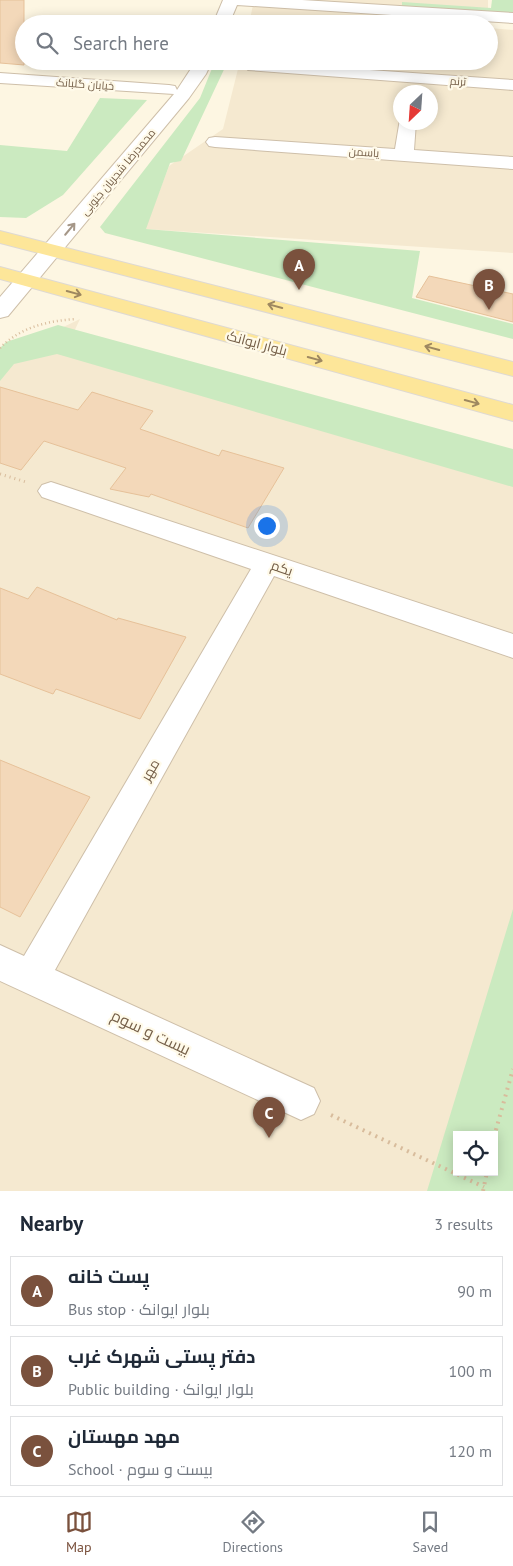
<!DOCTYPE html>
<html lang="en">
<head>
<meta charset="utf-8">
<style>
  :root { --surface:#fff; --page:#f2f2f3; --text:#1f2937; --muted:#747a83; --line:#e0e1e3; --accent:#7a513d }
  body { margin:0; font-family:"PT Sans",Cairo,sans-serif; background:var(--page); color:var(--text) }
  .controls { position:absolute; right:15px; bottom:15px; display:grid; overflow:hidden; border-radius:0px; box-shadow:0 2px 12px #0003 }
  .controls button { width:45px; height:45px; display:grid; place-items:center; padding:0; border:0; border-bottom:1px solid var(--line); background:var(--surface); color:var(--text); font:25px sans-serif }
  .compass { position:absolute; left:393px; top:85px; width:45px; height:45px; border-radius:50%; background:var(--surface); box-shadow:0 2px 12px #0003; rotate:205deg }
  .you { position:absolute; left:266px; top:525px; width:18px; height:18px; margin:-12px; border:4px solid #fff; border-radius:50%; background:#1a73e8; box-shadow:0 0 0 8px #1a73e833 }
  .badge { display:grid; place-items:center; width:32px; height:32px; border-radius:50%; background:var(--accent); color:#fff; font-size:16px; font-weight:700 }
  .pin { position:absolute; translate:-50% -41px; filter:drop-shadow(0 1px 2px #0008) }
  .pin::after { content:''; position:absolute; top:26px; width:18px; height:15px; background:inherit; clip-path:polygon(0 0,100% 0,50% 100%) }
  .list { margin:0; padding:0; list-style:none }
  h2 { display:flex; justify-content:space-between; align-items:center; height:65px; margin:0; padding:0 20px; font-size:21px }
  h2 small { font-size:16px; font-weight:400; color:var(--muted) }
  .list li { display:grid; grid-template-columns:32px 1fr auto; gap:15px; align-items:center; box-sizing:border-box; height:70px; margin:0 10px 10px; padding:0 10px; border:1px solid var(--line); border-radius:0px }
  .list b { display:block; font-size:19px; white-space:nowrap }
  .list p { margin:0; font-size:16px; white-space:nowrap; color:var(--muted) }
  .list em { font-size:16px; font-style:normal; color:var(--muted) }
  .icon { flex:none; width:28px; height:28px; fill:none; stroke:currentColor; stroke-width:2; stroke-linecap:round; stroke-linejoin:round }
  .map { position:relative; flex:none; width:513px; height:1191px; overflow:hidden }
  .search { position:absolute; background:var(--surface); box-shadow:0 2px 12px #0003; left:15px; right:15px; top:15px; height:55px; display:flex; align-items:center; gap:12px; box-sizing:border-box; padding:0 18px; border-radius:28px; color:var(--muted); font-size:19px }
  .sheet { height:305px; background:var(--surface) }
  nav { display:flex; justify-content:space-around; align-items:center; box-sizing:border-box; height:70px; border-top:1px solid var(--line); background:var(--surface); font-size:14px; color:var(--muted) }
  nav a { display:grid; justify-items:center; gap:2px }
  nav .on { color:var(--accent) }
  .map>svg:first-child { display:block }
  .residential { fill:#f5e9d0; fill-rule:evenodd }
  .green { fill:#cbeac0; fill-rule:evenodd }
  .building { fill:#f3d8b9; stroke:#e6c199 }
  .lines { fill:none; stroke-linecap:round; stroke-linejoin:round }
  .minor-casing { stroke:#cebfa9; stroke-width:2 }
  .major-casing { stroke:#ded9d3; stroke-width:2 }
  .path-far2 { stroke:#d8bc9c; stroke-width:2.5; stroke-dasharray:1 3; stroke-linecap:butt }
  .path-far1 { stroke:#d8bc9c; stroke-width:3; stroke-dasharray:1 4; stroke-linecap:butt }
  .path { stroke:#d8bc9c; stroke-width:4; stroke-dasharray:2 5; stroke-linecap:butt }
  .minor { fill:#fff; fill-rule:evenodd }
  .major { fill:#fde699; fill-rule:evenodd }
  .oneway { stroke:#a59788 }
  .oneway2 { stroke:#9e8860 }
  .labels { text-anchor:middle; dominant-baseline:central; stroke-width:4.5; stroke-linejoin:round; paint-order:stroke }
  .far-street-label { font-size:11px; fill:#755f48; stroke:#fffae9 }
  .street-label { font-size:14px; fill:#755f48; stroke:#fffae9 }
  .near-street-label { font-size:16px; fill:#755f48; stroke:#fffae9 }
</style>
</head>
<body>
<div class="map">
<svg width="513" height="1191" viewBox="0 0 513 1191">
  <rect width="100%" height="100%" fill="#fdf6e2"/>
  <!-- residential -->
  <g class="residential">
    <polygon points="254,0 488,0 488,24 249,24"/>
    <path d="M489,28L513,30V253L145,229L169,166L223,129L240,61H489ZM400,92H430V122H400Z"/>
    <path d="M80,319L72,336L513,459V1191H0V370L22,347ZM457,1135H494V1172H457Z"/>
  </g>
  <!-- green -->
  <g class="green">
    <polygon points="492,0 513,0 513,16 402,9 402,2 491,8"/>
    <polygon points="215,61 228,61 181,161 170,163 146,229 420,251 412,298 513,324 513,339 105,233 100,227 200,98"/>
    <polygon points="100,98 147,100 63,195 26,218 0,217 0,145 67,151"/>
    <polygon points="58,325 513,449 513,487 57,354 14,364 0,381 0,348 6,342"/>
    <path d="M513,909V1191H427ZM457,1135H494V1172H457Z"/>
  </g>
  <!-- building -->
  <g class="building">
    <polygon points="0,0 24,0 24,65 0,63"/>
    <polygon points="429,276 513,294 513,322 416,297"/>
    <polygon points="0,387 78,410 92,392 153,411 140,429 219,456 222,450 284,468 248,528 151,494 149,497 110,489 126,468 44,441 21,470 0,463"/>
    <polygon points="37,587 117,620 118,618 186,637 140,719 56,689 53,694 0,674 0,588 28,599"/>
    <polygon points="0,760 90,797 20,917 0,907"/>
  </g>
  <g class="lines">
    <!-- minor casing -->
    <g class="minor-casing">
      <g id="minor">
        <polygon points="223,0 302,0 513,13 513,23 237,5 229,24 213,24"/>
        <polygon points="196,61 212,61 206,74 189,98 8,316 0,318 0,297 174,94 0,83 0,73 169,85 175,86 177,90"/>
        <polygon points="254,62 513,80 513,90 248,70 246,67 248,64"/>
        <polygon points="400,119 400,122 416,122 414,150 513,157 513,169 215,147 209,146 206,142 209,138 215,137 395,149"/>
        <polygon points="51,482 513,634 513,658 274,576 55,970 314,1088 320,1101 314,1114 301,1120 0,981 0,945 24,956 251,569 42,497 38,491 42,485"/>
      </g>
    </g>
    <!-- major casing -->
    <g class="major-casing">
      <g id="major">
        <polygon points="0,231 513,362 513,376 0,243"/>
        <polygon points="0,267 513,405 513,421 0,279"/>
      </g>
    </g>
    <!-- path-far2 -->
    <path class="path-far2" d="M0,348C21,327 47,321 76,319"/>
    <!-- path-far1 -->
    <polyline class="path-far1" points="0,474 26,482"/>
    <!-- path -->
    <g class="path">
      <polyline points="331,1115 484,1187"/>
      <polyline points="494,1137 513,1069"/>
      <polyline points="483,1191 487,1172"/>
    </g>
    <!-- minor -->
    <use href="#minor" class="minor"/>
    <!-- major -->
    <use href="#major" class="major"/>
  </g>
  <!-- one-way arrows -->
  <defs><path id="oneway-shaft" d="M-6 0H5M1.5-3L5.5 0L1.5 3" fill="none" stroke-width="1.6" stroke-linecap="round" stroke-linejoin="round" transform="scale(1.25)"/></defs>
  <use class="oneway" href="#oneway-shaft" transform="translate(70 229) rotate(-50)"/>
  <g class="oneway2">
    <use href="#oneway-shaft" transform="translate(74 293) rotate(15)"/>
    <use href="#oneway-shaft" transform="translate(275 306) rotate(-165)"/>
    <use href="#oneway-shaft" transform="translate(432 348) rotate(-165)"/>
    <use href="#oneway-shaft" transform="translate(315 359) rotate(15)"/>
    <use href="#oneway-shaft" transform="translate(472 402) rotate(15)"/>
  </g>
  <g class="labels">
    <!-- far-street labels -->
    <g class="far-street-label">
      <text transform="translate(458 81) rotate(4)">ترنم</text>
      <text transform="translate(85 84) rotate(4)">خیابان گلبانک</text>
      <text transform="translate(364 152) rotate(4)">یاسمن</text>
      <text transform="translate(118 172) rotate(-50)">محمدرضا شجریان جنوبی</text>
    </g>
    <!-- street labels -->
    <g class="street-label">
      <text transform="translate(257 343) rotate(15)">بلوار ایوانک</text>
      <text transform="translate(282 568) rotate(19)">یکم</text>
      <text transform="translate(150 770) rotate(-60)">مهر</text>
    </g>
    <!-- near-street labels -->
    <g class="near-street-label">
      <text transform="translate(151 1032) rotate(25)">بیست و سوم</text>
    </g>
  </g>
</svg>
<div class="controls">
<button><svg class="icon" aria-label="locate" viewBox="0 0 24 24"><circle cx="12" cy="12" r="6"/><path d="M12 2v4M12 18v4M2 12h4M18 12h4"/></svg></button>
</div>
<svg class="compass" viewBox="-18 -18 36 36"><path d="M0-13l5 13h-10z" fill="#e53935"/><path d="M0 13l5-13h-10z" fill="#747a83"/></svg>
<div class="you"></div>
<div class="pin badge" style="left:299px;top:290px">A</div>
<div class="pin badge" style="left:489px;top:310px">B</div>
<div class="pin badge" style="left:269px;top:1138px">C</div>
<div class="search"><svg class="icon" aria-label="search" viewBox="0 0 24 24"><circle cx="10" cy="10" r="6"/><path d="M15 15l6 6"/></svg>Search here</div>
</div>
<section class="sheet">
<h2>Nearby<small>3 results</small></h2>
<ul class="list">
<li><span class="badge">A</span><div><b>پست خانه</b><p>Bus stop · بلوار ایوانک</p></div><em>90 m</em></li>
<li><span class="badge">B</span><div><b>دفتر پستی شهرک غرب</b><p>Public building · بلوار ایوانک</p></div><em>100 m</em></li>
<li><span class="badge">C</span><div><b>مهد مهستان</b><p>School · بیست و سوم</p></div><em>120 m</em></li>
</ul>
</section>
<nav>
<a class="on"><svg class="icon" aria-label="map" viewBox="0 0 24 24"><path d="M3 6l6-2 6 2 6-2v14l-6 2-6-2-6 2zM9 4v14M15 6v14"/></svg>Map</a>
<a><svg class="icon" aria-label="directions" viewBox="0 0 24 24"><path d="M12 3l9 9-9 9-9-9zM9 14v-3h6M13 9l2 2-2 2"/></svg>Directions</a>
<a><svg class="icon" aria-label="saved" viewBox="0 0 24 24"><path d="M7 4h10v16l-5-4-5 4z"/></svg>Saved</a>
</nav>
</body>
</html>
